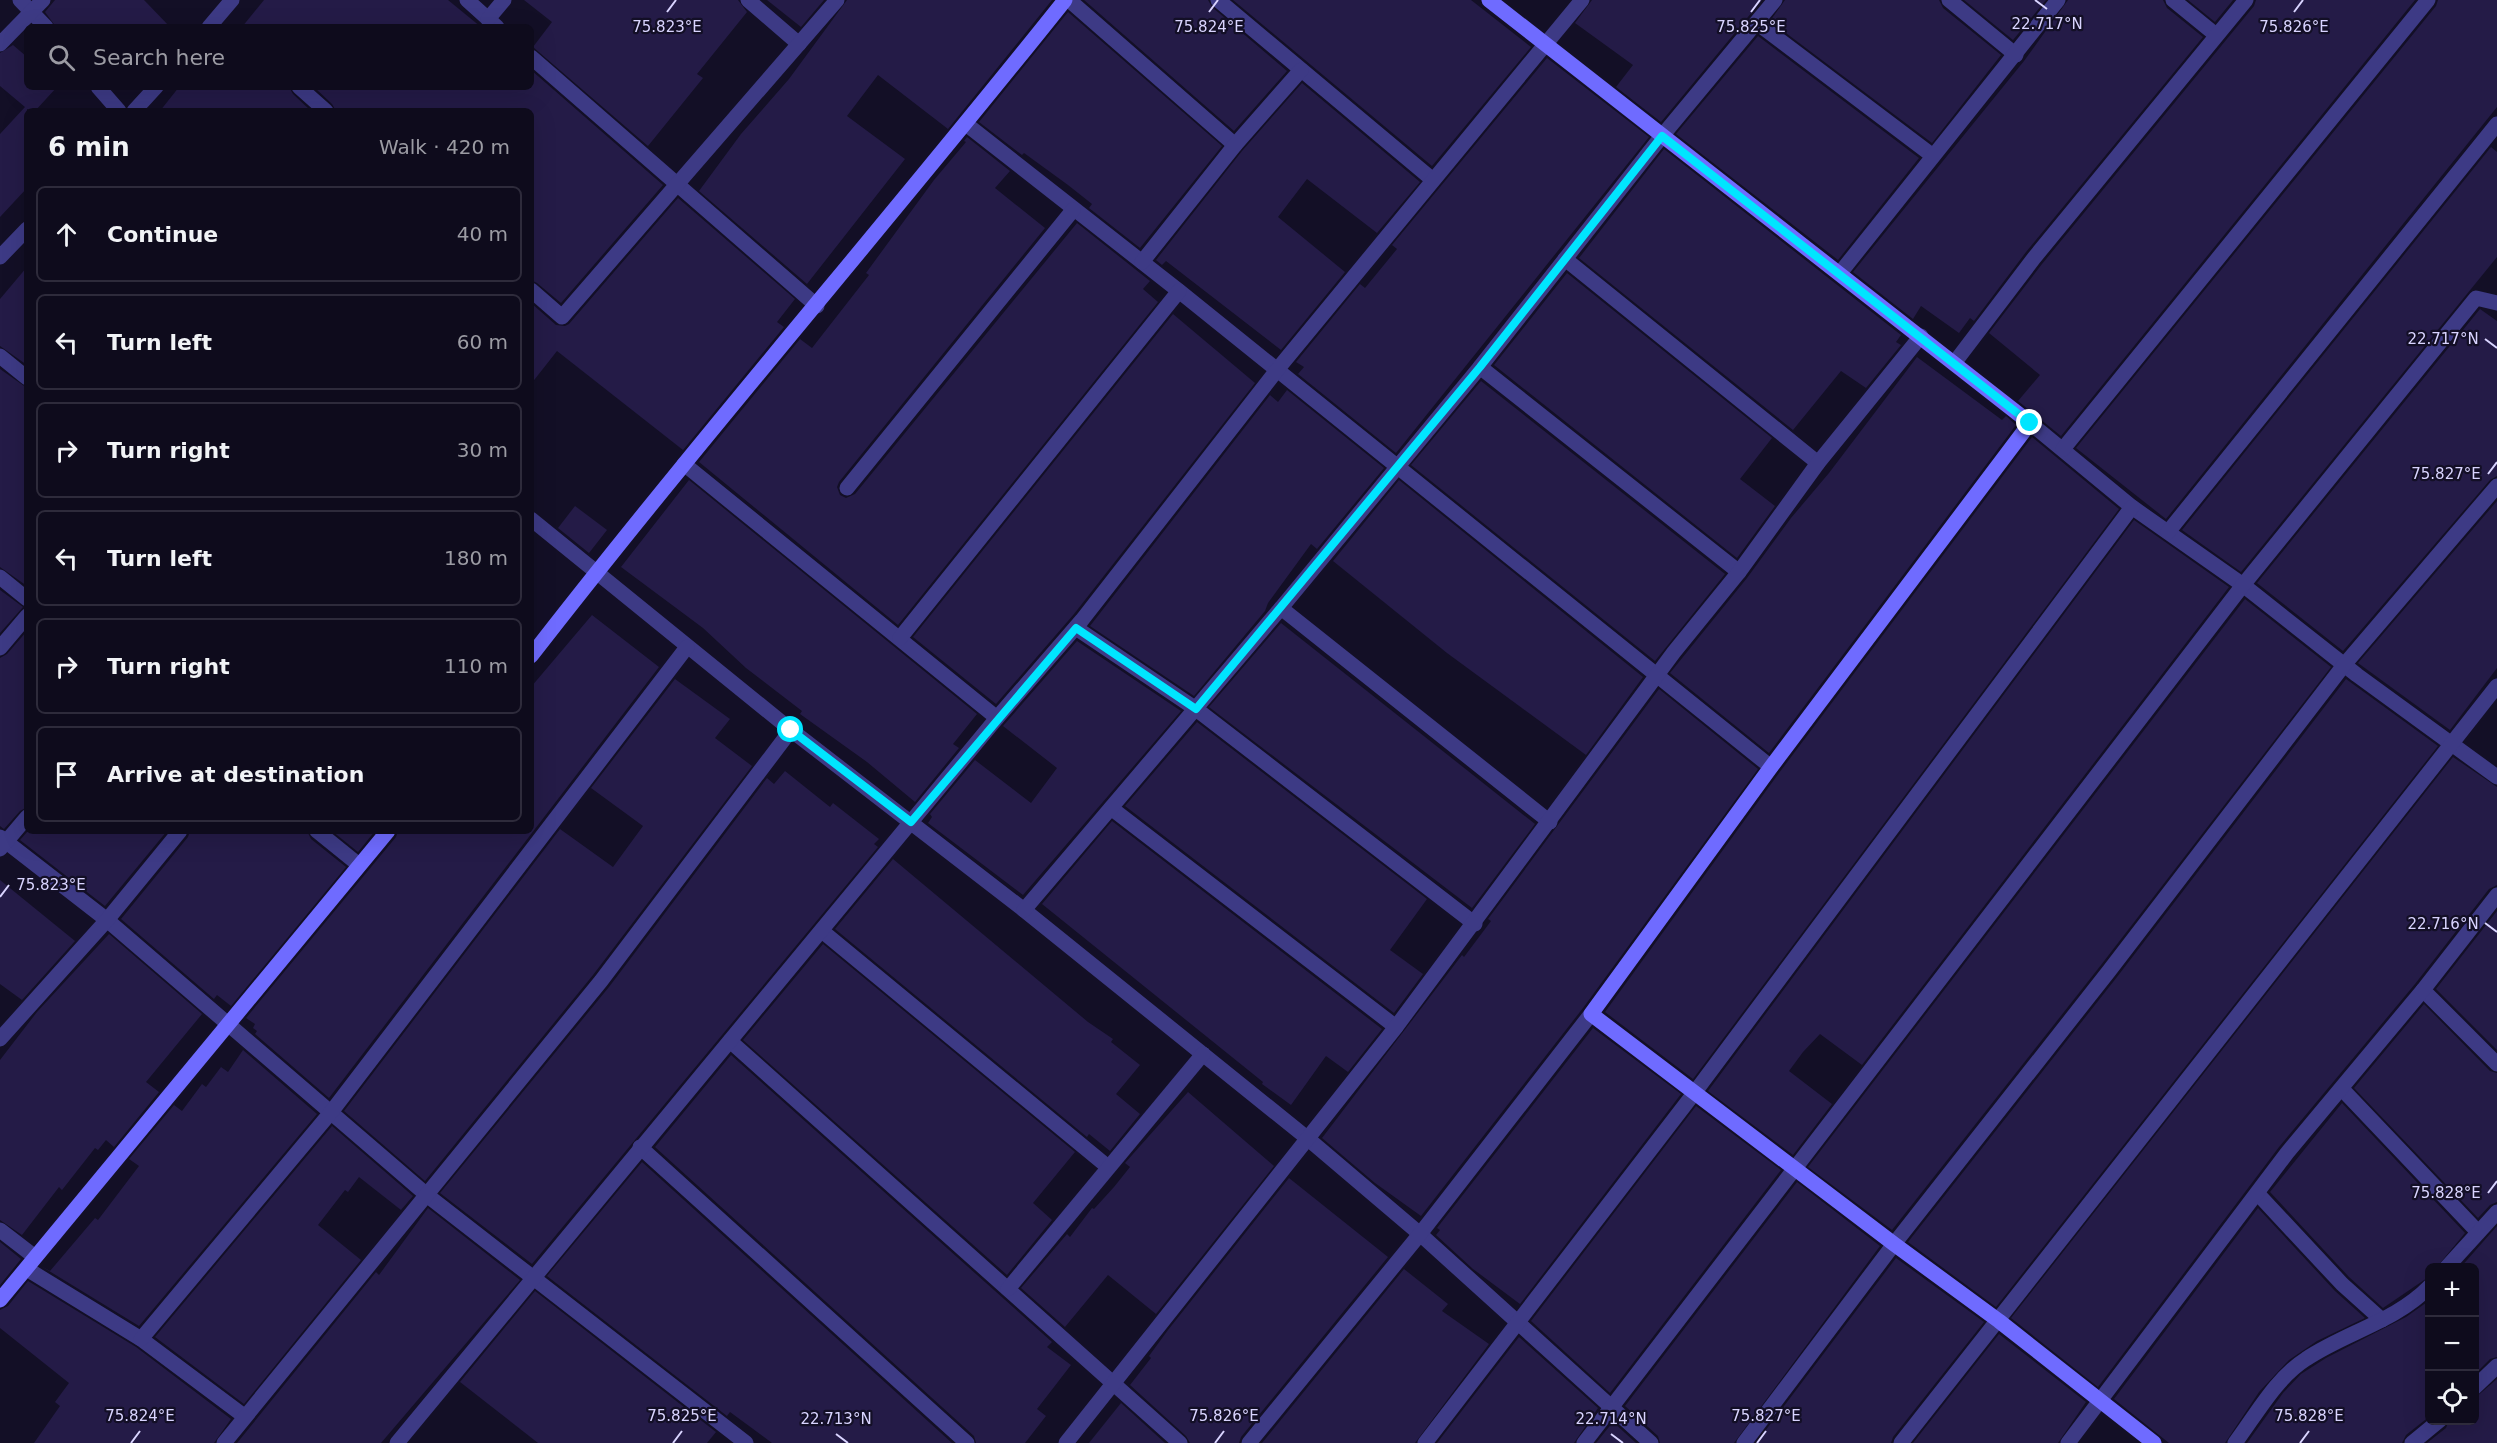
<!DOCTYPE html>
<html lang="en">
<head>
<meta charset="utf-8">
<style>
  :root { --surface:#0e0b1c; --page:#171425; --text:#f1f3f6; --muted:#9b9ba3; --line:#2e2b3b }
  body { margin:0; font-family:"DejaVu Sans",sans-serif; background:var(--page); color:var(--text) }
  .controls { position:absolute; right:18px; bottom:18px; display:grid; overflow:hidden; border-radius:9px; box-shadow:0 6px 24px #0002 }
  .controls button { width:54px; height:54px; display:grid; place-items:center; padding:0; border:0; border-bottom:2px solid var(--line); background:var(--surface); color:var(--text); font:30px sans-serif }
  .stop { position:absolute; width:18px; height:18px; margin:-14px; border:4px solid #00e5ff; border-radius:50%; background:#fff }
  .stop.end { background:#00e5ff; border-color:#fff; box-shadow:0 2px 6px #0008 }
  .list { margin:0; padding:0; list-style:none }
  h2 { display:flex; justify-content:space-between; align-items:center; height:78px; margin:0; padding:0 24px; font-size:26px }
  h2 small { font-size:20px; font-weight:400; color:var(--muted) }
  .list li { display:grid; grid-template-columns:39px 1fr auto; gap:18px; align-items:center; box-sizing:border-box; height:96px; margin:0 12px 12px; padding:0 12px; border:2px solid var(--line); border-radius:9px }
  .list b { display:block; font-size:22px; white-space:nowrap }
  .list em { font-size:20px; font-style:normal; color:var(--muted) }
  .icon { flex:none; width:33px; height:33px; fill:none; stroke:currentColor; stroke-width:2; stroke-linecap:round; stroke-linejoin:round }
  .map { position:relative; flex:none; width:2497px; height:1443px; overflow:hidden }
  .search { position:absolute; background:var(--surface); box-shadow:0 6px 24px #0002; left:24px; top:24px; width:510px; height:66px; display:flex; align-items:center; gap:15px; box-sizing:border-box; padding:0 21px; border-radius:9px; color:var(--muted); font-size:22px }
  .panel { position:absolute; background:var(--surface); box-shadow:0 6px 24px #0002; left:24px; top:108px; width:510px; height:726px; border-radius:9px }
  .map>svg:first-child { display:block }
  .building { fill:#241b47 }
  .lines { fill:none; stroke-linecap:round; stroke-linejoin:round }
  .street { stroke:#3d3a85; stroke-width:15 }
  .secondary { stroke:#6f6bff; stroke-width:15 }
  .route { stroke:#00e5ff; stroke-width:8 }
  .ticks { fill:none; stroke:#d9d4ff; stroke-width:2 }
  .ticks-label { font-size:15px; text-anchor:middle; fill:#d9d4ff; stroke:#130f26; stroke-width:4.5; stroke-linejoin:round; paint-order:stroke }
</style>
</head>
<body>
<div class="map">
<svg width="2497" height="1443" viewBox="0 0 2497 1443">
  <rect width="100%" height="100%" fill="#130f26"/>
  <!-- building -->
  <g class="building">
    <polygon points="55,0 144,0 170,27 56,27 45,12"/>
    <polygon points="264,0 448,0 481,27 242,27"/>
    <polygon points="524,0 738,0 747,12 697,74 703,78 648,146 533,47 552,22"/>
    <polygon points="767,0 824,0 801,27"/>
    <polygon points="847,0 1052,0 948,129 878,75 847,116 905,159 807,284 699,191 741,134 789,79"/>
    <polygon points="1084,0 1208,0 1212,7 1287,71 1234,131"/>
    <polygon points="1233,0 1471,0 1531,47 1432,166"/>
    <polygon points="1592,0 1762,0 1661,122 1616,87 1633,65 1575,23"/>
    <polygon points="1785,0 1939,0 1943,8 2001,55 1932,143 1770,21"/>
    <polygon points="1964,0 2046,0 2013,40"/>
    <polygon points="2068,0 2163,0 2167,8 2203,37 2026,252 1974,321 1970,318 1959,333 1921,306 1913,319 1853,272 2024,61"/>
    <polygon points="2188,0 2233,0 2215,22"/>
    <polygon points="2256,0 2415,0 2061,436 2018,401 2040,375 1989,333 2042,264 2254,6"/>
    <polygon points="2438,0 2497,0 2497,107 2166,519 2076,448 2436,6"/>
    <polygon points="1068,12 1222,146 1140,248 1089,208 1092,204 1068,185 1024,153 1022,155 979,122"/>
    <polygon points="1758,36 1919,158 1838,260 1676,134"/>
    <polygon points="13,45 27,57 27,87 57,87 35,111 27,109 27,188 0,217 0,134 25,107 0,86 0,53"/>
    <polygon points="1547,58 1649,137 1396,453 1298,374 1304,367 1296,362 1360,284 1365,288 1397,249 1392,245"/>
    <polygon points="531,70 663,185 561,303 537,283 531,280 531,111 336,111 332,104 314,87 531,87"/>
    <polygon points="1302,83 1420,182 1377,233 1307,179 1278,217 1345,272 1281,350 1166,261 1162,265 1156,260 1242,151"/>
    <polygon points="179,87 289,87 293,94 311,111 160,111"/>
    <polygon points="967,137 1010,171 995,188 1045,228 839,482 837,487 840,495 846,498 855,494 1077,223 1150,281 1143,289 1158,302 898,625 699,462 800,339 812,348 869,275 866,273 934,180 966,142 964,141"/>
    <polygon points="2491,147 2497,152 2497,257 2241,572 2182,530"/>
    <polygon points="1664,149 1901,335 1896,342 1901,345 1866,388 1841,371 1793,430 1579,258"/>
    <polygon points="678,198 795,299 777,322 784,327 683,450 557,351 531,384 531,303 556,325 565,326 569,324"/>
    <polygon points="27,267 27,365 0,346 0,299"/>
    <polygon points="1567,273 1772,438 1740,479 1775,506 1737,558 1494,365"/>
    <polygon points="2480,309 2497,321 2497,476 2490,480 2343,651 2257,583"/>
    <polygon points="1173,314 1255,383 1074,614 996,704 913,637"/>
    <polygon points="1917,357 2002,420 2006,416 2016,425 1769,753 1670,673 1747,578 1791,518 1829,473"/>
    <polygon points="0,369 27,388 27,586 0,567"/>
    <polygon points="1481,381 1725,574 1655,661 1411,465"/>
    <polygon points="1287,390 1384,468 1317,549 1311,544 1268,603 1265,611 1194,696 1090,626 1270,395 1278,402"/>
    <polygon points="2032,437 2119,509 1693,1079 1605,1012 1779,773"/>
    <polygon points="689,480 977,714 953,744 959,748 915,802 867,762 800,714 802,711 746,668 703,628 621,567"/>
    <polygon points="1399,480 1643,677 1586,755 1447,653 1333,561"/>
    <polygon points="2497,501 2497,668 2450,730 2358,663"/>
    <polygon points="575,506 607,530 589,553 558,528"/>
    <polygon points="2134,520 2229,587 1862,1065 1820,1034 1803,1052 1789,1071 1832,1104 1793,1155 1708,1091"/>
    <polygon points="0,590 23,607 0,633"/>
    <polygon points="2245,599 2331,667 2101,965 1892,1230 1808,1167"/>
    <polygon points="592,615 659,667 329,1098 255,1034 257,1031 253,1028 255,1024 246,1018 396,837 398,831 531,831 531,687"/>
    <polygon points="1281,623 1535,824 1472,908 1209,707"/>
    <polygon points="27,631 27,807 20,811 4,829 0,826 0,658 7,654"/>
    <polygon points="1077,641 1181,711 1023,895 928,823 932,817 930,814 975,760 1031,803 1057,768 1003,726"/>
    <polygon points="675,679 730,719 715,738 752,766 593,975 425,1181 344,1111 560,829 613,867 643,826 591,788"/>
    <polygon points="2346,679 2438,746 1996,1307 1908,1242 2117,977"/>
    <polygon points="1659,689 1758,769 1583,1008 1421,1216 1375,1183 1322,1138 1462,955 1464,957 1491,921 1488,919"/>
    <polygon points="1197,722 1427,899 1390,950 1423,974 1394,1013 1125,806"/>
    <polygon points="2453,757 2497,787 2497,885 2489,889 2415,984 2279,1147 2098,1387 2011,1318"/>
    <polygon points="785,771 830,807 833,803 879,839 874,844 878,847 532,1264 440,1193 609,987 767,778 774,784"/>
    <polygon points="1112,821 1382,1029 1348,1072 1326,1056 1291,1105 1262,1084 1263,1082 1042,904"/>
    <polygon points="28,831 167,831 105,906 20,840"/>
    <polygon points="190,831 307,831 311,839 346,867 231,1006 217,995 214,999 121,919 188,837"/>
    <polygon points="332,831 375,831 358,852"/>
    <polygon points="893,859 1088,1022 1113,1039 1111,1042 1140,1065 1116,1094 1140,1114 1110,1151 1089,1134 1087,1137 835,929"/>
    <polygon points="0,880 75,941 22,1000 0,984"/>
    <polygon points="2497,911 2497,1050 2436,989"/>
    <polygon points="109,934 202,1014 146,1082 159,1092 114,1147 106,1140 98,1150 95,1148 62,1190 59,1187 22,1235 0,1220 0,1060 37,1012"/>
    <polygon points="823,944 1075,1152 1033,1203 1052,1220 1007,1275 743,1040"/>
    <polygon points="2424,1004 2490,1071 2497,1073 2497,1202 2490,1205 2478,1218 2354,1088"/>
    <polygon points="1593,1028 1681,1094 1520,1304 1473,1269 1436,1235 1440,1230 1437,1228"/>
    <polygon points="243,1050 317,1114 139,1326 41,1266 50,1271 95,1218 98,1220 139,1166 129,1159 174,1105 182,1111 202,1084 206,1087 221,1067 228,1072"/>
    <polygon points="731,1055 1052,1342 1047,1347 1071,1365 1037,1409 1046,1416 1025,1443 976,1443 974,1436 655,1147"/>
    <polygon points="1188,1092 1274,1166 1156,1314 1108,1275 1065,1327 1021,1288 1067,1234 1070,1237 1092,1208 1094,1209 1114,1187 1130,1167 1125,1163"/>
    <polygon points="2342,1103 2465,1233 2436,1268 2430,1268 2430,1276 2383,1308 2349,1277 2270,1192"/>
    <polygon points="1696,1106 1781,1170 1610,1393 1531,1321"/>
    <polygon points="332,1126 413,1196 401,1210 359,1177 348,1192 345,1190 318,1225 361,1260 244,1404 155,1337"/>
    <polygon points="642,1162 952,1443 772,1443 730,1412 727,1416 547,1276"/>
    <polygon points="1289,1178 1388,1257 1241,1437 1239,1443 1190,1443 1186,1436 1130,1385 1151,1358 1149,1356 1168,1330"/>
    <polygon points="1797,1182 1880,1246 1734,1443 1660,1443 1658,1436 1625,1406"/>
    <polygon points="428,1208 520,1280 381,1443 237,1443 376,1272 379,1275"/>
    <polygon points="2258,1208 2335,1291 2365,1318 2317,1341 2289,1360 2259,1392 2225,1443 2169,1443 2114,1399"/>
    <polygon points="2497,1226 2497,1357 2490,1359 2475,1374 2475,1268 2460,1268"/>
    <polygon points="0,1242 21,1259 0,1285"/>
    <polygon points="1896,1258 1984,1322 1893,1437 1891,1443 1756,1443"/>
    <polygon points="1404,1269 1448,1304 1442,1311 1489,1344 1415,1443 1262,1443"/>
    <polygon points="28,1281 136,1347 231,1419 214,1443 34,1443 60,1406 55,1402 69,1383 0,1328 0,1310 8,1306"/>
    <polygon points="535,1291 716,1432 707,1443 538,1443 460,1382"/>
    <polygon points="2430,1300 2430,1416 2406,1435 2402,1443 2247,1443 2283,1393 2301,1374 2326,1358 2406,1317"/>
    <polygon points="1999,1334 2086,1402 2058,1443 1913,1443"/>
    <polygon points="1519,1337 1598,1408 1574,1443 1437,1443"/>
    <polygon points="2497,1379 2497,1443 2427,1443 2446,1428 2449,1420 2475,1420 2475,1398"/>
    <polygon points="1121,1403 1165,1443 1089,1443"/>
    <polygon points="1613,1422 1636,1443 1596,1443"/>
  </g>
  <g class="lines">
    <!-- street -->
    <g class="street">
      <polyline points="20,0 46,27"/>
      <polyline points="467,0 497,27"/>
      <polyline points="748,0 799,44"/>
      <polyline points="1069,0 1235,145"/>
      <polyline points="1218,0 1433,180"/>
      <polyline points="1949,0 2016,55"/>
      <polyline points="2173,0 2216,35"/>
      <polyline points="488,19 504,0"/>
      <polyline points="1757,23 1933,156"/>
      <polyline points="209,27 232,0"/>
      <polyline points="0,44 43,0"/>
      <polyline points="531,57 817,306"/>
      <polyline points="98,87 119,111"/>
      <polyline points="299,87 326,111"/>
      <polyline points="134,111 156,87"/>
      <polyline points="966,124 1179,291 1771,767"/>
      <polyline points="0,257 27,229"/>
      <polyline points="1565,259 1818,463"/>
      <polyline points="1142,262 1235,145 1301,70"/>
      <polyline points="1840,273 2058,0"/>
      <polyline points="531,290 562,317 837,0"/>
      <polyline points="0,356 27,378"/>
      <polyline points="1955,362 2034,258 2246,0"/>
      <polyline points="1480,367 1739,572"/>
      <polyline points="2030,423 2132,507 2243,585 2357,675 2497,777"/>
      <polyline points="2063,449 2428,0"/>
      <polyline points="684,464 997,718"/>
      <polyline points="847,488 1073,210"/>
      <polyline points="531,519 791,730 1024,910 1307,1138 1420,1234 1651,1443"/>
      <polyline points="2168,532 2497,124"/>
      <polyline points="0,577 27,599"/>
      <polyline points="1281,608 1550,822"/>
      <polyline points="1076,628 1196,709 1475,924"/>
      <polyline points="900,638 1179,291"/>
      <polyline points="0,648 27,616"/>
      <polyline points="1111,808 1396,1027"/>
      <polyline points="317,831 359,865"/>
      <polyline points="0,837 107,920 428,1196 746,1443"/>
      <polyline points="0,849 27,817"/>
      <polyline points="1024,910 1281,608 1480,367 1662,136 1775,0"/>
      <polyline points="822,931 1108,1167"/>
      <polyline points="2423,990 2497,1064"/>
      <polyline points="0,1039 107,920 180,831"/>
      <polyline points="730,1041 1180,1443"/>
      <polyline points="2342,1089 2477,1231"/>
      <polyline points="640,1147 967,1443"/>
      <polyline points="2258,1194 2342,1284 2382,1320"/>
      <polyline points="0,1230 35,1257"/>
      <polyline points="2446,1268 2497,1212"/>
      <polyline points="27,1269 141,1339 244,1416"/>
      <polyline points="1008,1289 1203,1054"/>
      <polyline points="141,1339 332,1111 687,647"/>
      <polyline points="2474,1388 2497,1366"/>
      <polyline points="224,1443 601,981 791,730"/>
      <polyline points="397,1443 997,718 1082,620 1281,365 1582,0"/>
      <polyline points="1066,1443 1396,1027 1674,652 1739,572 1818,463 1921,336"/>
      <polyline points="1249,1443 1420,1234 1591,1014"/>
      <polyline points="1425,1443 1695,1092 2132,507"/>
      <polyline points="1584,1443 2243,585 2476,298 2497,303"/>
      <polyline points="1744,1443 1894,1244 2109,971 2344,665 2497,486"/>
      <polyline points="1901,1443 2497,686"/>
      <polyline points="2068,1443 2287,1153 2423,990 2497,895"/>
      <path d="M2235,1443C2256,1415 2276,1378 2306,1359C2346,1332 2395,1322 2430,1286"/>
      <polyline points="2412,1443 2440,1420"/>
    </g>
    <!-- secondary -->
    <g class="secondary">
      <polyline points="1489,0 2030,423 1771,767 1591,1014 1894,1244 1999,1321 2154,1443"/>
      <path d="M531,656C704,433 889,221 1065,0"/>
      <polyline points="0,1300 388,831"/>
    </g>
  </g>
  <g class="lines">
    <!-- route -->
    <polyline class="route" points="791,730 911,822 1076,628 1196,709 1480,367 1662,136 2030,423"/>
  </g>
  <!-- ticks -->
  <path class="ticks" d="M2035,0L2047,9M667,12L676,0M1209,12L1218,0M1751,12L1760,0M2294,12L2303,0M2485,339L2497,348M2488,474L2497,462M0,897L9,885M2485,923L2497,932M2488,1193L2497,1181M836,1434L848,1443M1611,1434L1623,1443M131,1443L140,1431M673,1443L682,1431M1215,1443L1224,1431M1757,1443L1766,1431M2300,1443L2309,1431"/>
  <g class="ticks-label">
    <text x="2047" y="29">22.717°N</text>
    <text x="667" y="32">75.823°E</text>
    <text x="1209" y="32">75.824°E</text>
    <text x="1751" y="32">75.825°E</text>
    <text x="2294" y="32">75.826°E</text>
    <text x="2443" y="344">22.717°N</text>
    <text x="2446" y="479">75.827°E</text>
    <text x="51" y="890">75.823°E</text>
    <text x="2443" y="929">22.716°N</text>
    <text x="2446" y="1198">75.828°E</text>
    <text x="140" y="1421">75.824°E</text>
    <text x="682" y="1421">75.825°E</text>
    <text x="1224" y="1421">75.826°E</text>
    <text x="1766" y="1421">75.827°E</text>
    <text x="2309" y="1421">75.828°E</text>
    <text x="836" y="1424">22.713°N</text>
    <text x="1611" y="1424">22.714°N</text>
  </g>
</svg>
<div class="controls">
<button>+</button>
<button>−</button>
<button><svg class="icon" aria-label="locate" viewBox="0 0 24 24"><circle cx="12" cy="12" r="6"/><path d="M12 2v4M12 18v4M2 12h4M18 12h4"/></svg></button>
</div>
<div class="stop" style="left:791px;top:730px"></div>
<div class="stop end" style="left:2030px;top:423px"></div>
<div class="search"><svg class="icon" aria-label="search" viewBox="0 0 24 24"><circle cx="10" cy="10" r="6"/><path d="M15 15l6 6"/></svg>Search here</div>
<section class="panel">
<h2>6 min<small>Walk · 420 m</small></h2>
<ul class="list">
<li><svg class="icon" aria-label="ahead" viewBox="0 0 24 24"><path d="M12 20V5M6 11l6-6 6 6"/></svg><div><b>Continue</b></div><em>40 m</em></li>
<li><svg class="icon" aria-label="left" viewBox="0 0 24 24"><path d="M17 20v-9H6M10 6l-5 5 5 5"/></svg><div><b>Turn left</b></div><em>60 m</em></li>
<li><svg class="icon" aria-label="right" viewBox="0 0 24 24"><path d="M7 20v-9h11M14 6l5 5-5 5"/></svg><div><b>Turn right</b></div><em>30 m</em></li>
<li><svg class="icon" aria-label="left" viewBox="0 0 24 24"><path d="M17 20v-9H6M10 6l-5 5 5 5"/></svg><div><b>Turn left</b></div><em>180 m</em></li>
<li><svg class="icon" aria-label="right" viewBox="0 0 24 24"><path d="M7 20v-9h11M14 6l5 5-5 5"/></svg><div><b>Turn right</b></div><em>110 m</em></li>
<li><svg class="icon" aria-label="arrive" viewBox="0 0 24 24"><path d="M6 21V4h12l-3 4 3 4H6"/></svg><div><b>Arrive at destination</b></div></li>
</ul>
</section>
</div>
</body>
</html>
